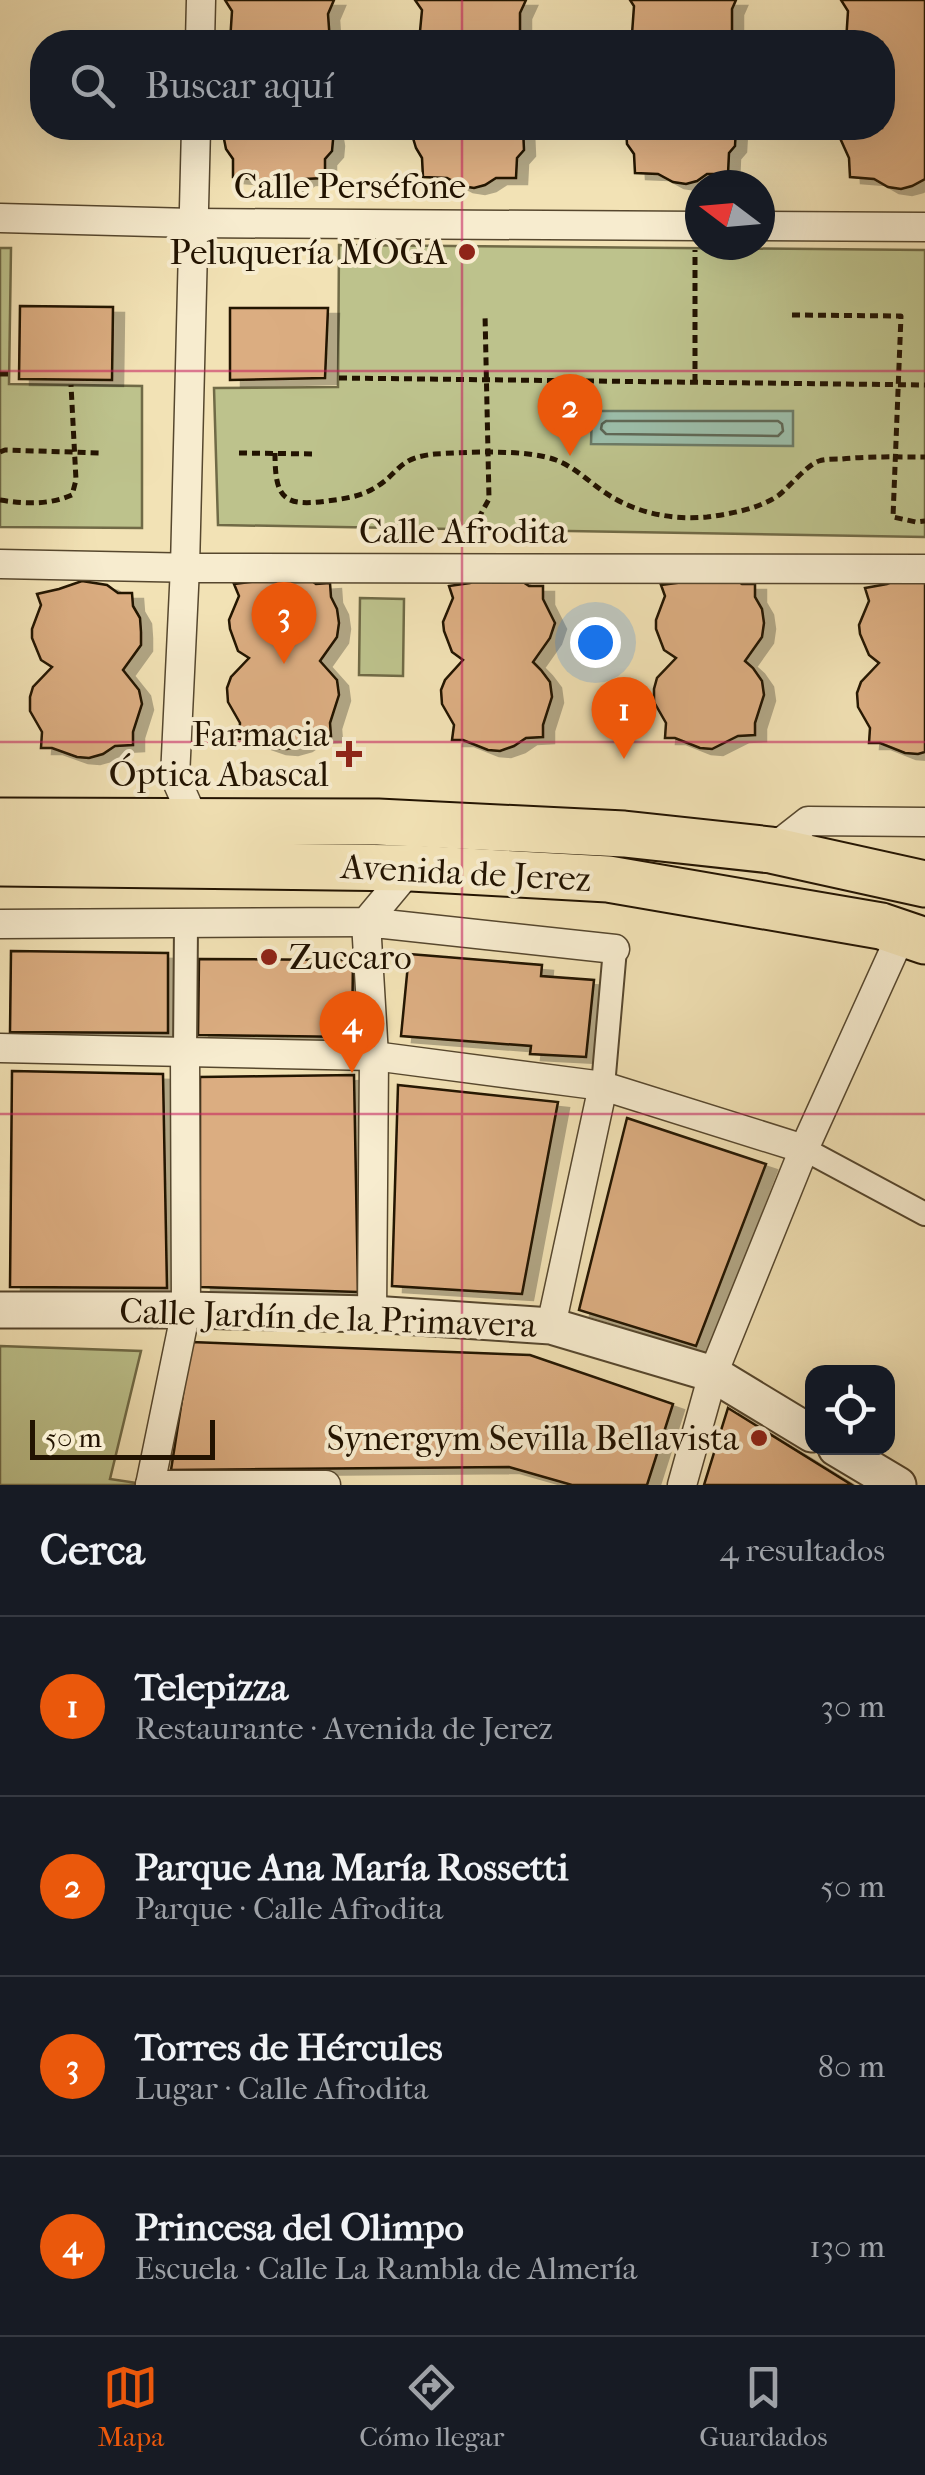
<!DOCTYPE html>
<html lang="es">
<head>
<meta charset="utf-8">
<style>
  :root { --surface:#171b24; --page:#20242c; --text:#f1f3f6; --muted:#9ea1a6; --line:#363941; --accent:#ea580c }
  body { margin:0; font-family:"IM FELL French Canon",serif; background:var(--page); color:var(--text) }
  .controls { position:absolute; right:30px; bottom:30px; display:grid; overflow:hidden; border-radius:20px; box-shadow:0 10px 40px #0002 }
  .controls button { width:90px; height:90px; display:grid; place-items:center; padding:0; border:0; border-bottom:2px solid var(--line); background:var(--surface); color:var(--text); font:50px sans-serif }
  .compass { position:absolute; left:685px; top:170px; width:90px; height:90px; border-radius:50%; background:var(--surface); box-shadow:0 10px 40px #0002; rotate:286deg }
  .scale { position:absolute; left:30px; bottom:25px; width:185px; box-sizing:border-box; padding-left:10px; border:5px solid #221301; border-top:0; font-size:28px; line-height:35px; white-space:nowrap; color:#221301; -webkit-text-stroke:8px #f7eccf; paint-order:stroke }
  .you { position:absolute; left:595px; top:642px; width:35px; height:35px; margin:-25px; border:8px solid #fff; border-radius:50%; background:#1a73e8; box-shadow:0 0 0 15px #1a73e833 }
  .badge { display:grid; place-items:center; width:65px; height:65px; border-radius:50%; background:var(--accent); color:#fff; font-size:32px; font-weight:700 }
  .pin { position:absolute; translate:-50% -82px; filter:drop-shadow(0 2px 5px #0008) }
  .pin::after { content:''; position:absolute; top:52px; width:35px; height:30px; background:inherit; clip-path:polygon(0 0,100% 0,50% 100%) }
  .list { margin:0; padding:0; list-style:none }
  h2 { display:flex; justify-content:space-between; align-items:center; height:130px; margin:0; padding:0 40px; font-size:42px }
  h2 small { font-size:32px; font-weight:400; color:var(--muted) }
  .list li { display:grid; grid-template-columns:65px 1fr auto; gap:30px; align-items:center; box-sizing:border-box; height:180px; padding:0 40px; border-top:2px solid var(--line) }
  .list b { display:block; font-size:38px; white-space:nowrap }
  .list p { margin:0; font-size:32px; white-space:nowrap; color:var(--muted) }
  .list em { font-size:32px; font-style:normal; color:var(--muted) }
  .icon { flex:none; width:55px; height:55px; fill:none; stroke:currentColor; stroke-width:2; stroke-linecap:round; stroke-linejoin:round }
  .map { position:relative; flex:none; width:925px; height:1485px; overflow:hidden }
  .search { position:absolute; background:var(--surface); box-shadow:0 10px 40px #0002; left:30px; right:30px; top:30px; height:110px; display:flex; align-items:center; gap:25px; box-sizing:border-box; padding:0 35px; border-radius:40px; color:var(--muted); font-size:38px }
  .sheet { height:850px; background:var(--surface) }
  nav { display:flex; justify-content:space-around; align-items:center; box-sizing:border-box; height:140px; border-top:2px solid var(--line); background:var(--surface); font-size:28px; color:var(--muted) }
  nav a { display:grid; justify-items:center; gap:5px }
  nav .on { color:var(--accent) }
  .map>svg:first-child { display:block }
  .green { fill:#bdc28c; stroke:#706a46; stroke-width:2.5 }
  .water { fill:#9cbeaa; stroke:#6b7a66; stroke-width:2.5 }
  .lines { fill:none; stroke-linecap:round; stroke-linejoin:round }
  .shore { stroke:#5f6856; stroke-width:2.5 }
  .building { fill:#dbad81; stroke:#221301; stroke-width:2.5; filter:url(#shadow) }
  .pedestrian-casing { stroke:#56472e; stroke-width:26 }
  .minor-casing { stroke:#56472e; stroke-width:31 }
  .tertiary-casing { stroke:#56472e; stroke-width:39 }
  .primary-casing { stroke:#221301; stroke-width:49 }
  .path { stroke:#221301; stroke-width:5; stroke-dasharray:8 5; stroke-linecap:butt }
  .pedestrian { stroke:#f7eccf; stroke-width:22 }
  .minor { stroke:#f7eccf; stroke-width:28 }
  .tertiary { stroke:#f7eccf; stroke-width:35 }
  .primary { stroke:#f2e2b5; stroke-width:45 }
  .grid { fill:none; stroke:#c2185b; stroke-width:2.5; stroke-opacity:0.55 }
  .poi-dot { fill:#8f2418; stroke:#f7eccf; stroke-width:4 }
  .labels { text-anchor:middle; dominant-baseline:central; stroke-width:8; stroke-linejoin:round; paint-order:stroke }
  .street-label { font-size:35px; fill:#221301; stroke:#f7eccf }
  .poi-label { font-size:35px; fill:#221301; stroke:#f7eccf; text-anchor:end }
</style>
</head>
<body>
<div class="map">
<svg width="925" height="1485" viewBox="0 0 925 1485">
  <defs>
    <filter id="shadow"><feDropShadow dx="11" dy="6" stdDeviation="0" flood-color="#0004"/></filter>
  </defs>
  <rect width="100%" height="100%" fill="#f2e2b5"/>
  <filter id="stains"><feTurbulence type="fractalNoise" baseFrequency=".002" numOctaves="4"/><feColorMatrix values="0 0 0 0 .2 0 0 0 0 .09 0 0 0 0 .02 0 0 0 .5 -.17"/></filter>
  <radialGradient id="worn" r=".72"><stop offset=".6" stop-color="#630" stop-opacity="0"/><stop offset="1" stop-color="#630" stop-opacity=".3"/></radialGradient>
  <!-- green -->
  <g class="green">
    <polygon points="339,245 925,250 925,537 218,525 214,388 338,387"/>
    <polygon points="0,248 11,248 9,384 142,386 142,528 0,527"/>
    <polygon points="360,598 404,599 403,676 359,675"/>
    <polygon points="0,1346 141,1351 110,1479 150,1485 326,1485 0,1485"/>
  </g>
  <!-- water -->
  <polygon class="water" points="592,411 793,411 793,446 591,444"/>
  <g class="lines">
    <!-- shore -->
    <polygon class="shore" points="606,421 778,421 782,424 783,431 778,436 606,434 601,429 602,424"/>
  </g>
  <!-- building -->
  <g class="building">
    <polygon points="225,0 334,0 328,14 330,42 230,42 232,11"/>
    <polygon points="415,0 526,0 520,13 520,38 523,42 419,42 422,10"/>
    <polygon points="630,0 736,0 732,9 732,34 737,42 629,42 632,34 634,6"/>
    <polygon points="841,0 925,0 925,179 912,186 901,189 888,187 874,179 850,177 849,158 840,138 842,128 882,128 882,42 846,42 848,11"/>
    <polygon points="226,128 331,128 333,140 332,151 325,159 325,178 304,179 294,186 283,188 271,186 257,179 233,177 233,159 226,149 224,139"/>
    <polygon points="415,128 523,128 524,150 517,158 516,178 496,178 485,185 474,188 462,186 447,178 423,177 422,158 416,148 413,138"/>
    <polygon points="626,128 736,128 735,146 729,153 728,174 707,174 697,181 686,184 673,182 658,174 635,173 634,154 627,144"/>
    <polygon points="20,306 113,307 112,380 19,379"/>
    <polygon points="230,308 328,308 325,378 230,380"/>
    <polygon points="304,575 316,584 330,583 331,597 337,609 339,623 337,637 320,661 337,680 339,695 330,723 331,736 313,737 301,745 287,749 275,748 249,739 239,739 240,723 228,702 227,688 231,677 249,658 238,651 230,629 229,620 239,596 234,584"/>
    <polygon points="730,576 742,584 755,584 755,597 762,609 764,623 762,637 745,661 753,668 762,681 764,695 755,723 755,735 738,736 712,749 700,748 675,738 665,738 666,723 654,702 654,689 657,678 676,658 664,650 656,629 656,620 665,596 661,585"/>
    <polygon points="479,578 517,578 529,586 543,586 543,599 555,623 550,638 533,662 541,670 550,682 552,697 543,725 543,737 526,738 514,746 500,751 488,750 463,740 452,740 454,725 442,704 441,690 445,680 463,660 452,652 444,631 443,622 453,598 449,586 470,583"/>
    <polygon points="925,578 925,752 918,754 905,753 880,743 869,743 870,728 858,707 857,693 861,682 879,663 869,655 860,634 859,625 869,601 865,588 887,584 896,580"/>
    <polygon points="82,581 107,585 118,593 132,593 133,606 140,618 141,632 141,645 123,670 139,690 142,704 133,732 133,745 115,746 103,754 89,758 77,757 52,748 41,748 42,732 30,711 30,697 33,687 52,667 41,660 32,638 32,629 41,605 37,594 59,589"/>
    <polygon points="11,951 168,953 168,1033 10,1032"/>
    <polygon points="409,954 542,965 541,976 594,980 586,1057 530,1054 531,1046 401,1036"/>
    <polygon points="199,959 353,960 352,1037 198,1035"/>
    <polygon points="12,1071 163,1074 167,1288 10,1287"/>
    <polygon points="354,1075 358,1292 200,1287 200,1077"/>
    <polygon points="398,1085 558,1102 522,1294 392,1286"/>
    <polygon points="627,1118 766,1164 696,1346 579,1310"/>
    <polygon points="191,1342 530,1355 673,1404 647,1485 572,1485 509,1467 171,1470"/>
    <polygon points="728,1408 852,1485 704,1485"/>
  </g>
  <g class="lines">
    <!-- pedestrian casing -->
    <g class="pedestrian-casing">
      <g id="pedestrian">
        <polyline points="185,1052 186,925"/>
        <polyline points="603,1086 615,949"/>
        <polyline points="804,1149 925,1214"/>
      </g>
    </g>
    <!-- minor casing -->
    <g class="minor-casing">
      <g id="minor">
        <polyline points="200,42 201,0"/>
        <polyline points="0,218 192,223 700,226"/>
        <polyline points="760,226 925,227"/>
        <polyline points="0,564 199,568 925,569"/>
        <polyline points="195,822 175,777 185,567 196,128"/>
        <polyline points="771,850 808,821 925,822"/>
        <polyline points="0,924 366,922 411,868"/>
        <polyline points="0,1048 374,1056 603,1086 804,1149"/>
        <polyline points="372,1314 374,1056 366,922 615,949"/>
        <polyline points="551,1326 603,1086"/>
        <polyline points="150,1485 186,1310 185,1052"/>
        <polyline points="150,1485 326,1485"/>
        <polyline points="682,1485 713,1374 804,1149 902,933"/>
      </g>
    </g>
    <!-- tertiary casing -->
    <g class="tertiary-casing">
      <g id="tertiary">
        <polyline points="0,1310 186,1310 372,1314 551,1326 713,1374 812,1434"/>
        <polyline points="836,1448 898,1485"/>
      </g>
    </g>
    <!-- primary casing -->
    <g class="primary-casing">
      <g id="primary">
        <polyline points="0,821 378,822 624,834 771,850 925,884"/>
        <polyline points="0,863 411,868 608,879 881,926 925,941"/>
      </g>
    </g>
    <!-- path -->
    <g class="path">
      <polyline points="792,315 901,316 893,517 916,522 925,521"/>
      <polyline points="0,374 9,374"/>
      <polyline points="339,378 925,385"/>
      <polyline points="695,382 695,250"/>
      <polyline points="0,452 5,450 102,453"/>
      <polyline points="239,453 315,454"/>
      <path d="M275,453C275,498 283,507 327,501C342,499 358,497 371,490C401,474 395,458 435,454C467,452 527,449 556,460C577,468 593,486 612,497C640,514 675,520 707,517C730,514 759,509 779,495C790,486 807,465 819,461C825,459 835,459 842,459C869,456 898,457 925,457"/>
      <path d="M0,500C25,504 49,505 72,495L76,480L71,385"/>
      <polyline points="472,530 489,499 485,314"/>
    </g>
    <!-- pedestrian -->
    <use href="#pedestrian" class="pedestrian"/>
    <!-- minor -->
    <use href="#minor" class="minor"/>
    <!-- tertiary -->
    <use href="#tertiary" class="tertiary"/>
    <!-- primary -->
    <use href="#primary" class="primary"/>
  </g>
  <!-- grid -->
  <path class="grid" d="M462,0V42M462,128V1485M0,371H925M0,742H925M0,1114H925"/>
  <!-- markers -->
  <g class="poi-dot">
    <circle cx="467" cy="252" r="10"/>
    <path d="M344 739h10v10h10v10h-10v10h-10v-10h-10v-10h10z"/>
    <circle cx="269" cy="957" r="10"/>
    <circle cx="759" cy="1438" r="10"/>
  </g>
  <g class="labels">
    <!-- street labels -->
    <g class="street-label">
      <text x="350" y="186">Calle Perséfone</text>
      <text x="463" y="531">Calle Afrodita</text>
      <text transform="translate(466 873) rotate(3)">Avenida de Jerez</text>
      <text transform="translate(328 1318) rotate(2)">Calle Jardín de la Primavera</text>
    </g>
    <!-- poi labels -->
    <g class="poi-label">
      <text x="447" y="252">Peluquería MOGA</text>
      <text x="329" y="734">Farmacia<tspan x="329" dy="40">Óptica Abascal</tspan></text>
      <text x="289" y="957" text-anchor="start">Zuccaro</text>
      <text x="739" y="1438">Synergym Sevilla Bellavista</text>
    </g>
  </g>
  <rect width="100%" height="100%" filter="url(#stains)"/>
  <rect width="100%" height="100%" fill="url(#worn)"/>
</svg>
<div class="controls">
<button><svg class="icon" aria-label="locate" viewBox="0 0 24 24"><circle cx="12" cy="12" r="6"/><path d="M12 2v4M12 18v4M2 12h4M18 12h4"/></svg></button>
</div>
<svg class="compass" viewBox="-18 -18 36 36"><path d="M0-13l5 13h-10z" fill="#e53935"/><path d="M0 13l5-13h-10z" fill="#9ea1a6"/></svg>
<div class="scale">50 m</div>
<div class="you"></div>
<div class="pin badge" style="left:624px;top:759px">1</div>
<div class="pin badge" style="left:570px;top:456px">2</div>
<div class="pin badge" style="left:284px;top:664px">3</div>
<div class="pin badge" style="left:352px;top:1073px">4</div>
<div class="search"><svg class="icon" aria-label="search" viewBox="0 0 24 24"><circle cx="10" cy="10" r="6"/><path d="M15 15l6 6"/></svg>Buscar aquí</div>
</div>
<section class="sheet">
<h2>Cerca<small>4 resultados</small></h2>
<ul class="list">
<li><span class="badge">1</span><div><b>Telepizza</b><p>Restaurante · Avenida de Jerez</p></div><em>30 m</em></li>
<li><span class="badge">2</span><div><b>Parque Ana María Rossetti</b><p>Parque · Calle Afrodita</p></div><em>50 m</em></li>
<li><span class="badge">3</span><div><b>Torres de Hércules</b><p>Lugar · Calle Afrodita</p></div><em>80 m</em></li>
<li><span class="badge">4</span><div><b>Princesa del Olimpo</b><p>Escuela · Calle La Rambla de Almería</p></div><em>130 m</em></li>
</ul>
</section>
<nav>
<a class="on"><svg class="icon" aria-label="map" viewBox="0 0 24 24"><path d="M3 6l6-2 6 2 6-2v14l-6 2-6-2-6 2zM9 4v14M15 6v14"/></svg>Mapa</a>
<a><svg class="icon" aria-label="directions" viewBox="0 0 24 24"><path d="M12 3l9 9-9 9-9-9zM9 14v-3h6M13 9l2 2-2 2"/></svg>Cómo llegar</a>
<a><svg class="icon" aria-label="saved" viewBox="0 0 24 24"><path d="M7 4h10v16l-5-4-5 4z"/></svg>Guardados</a>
</nav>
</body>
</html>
